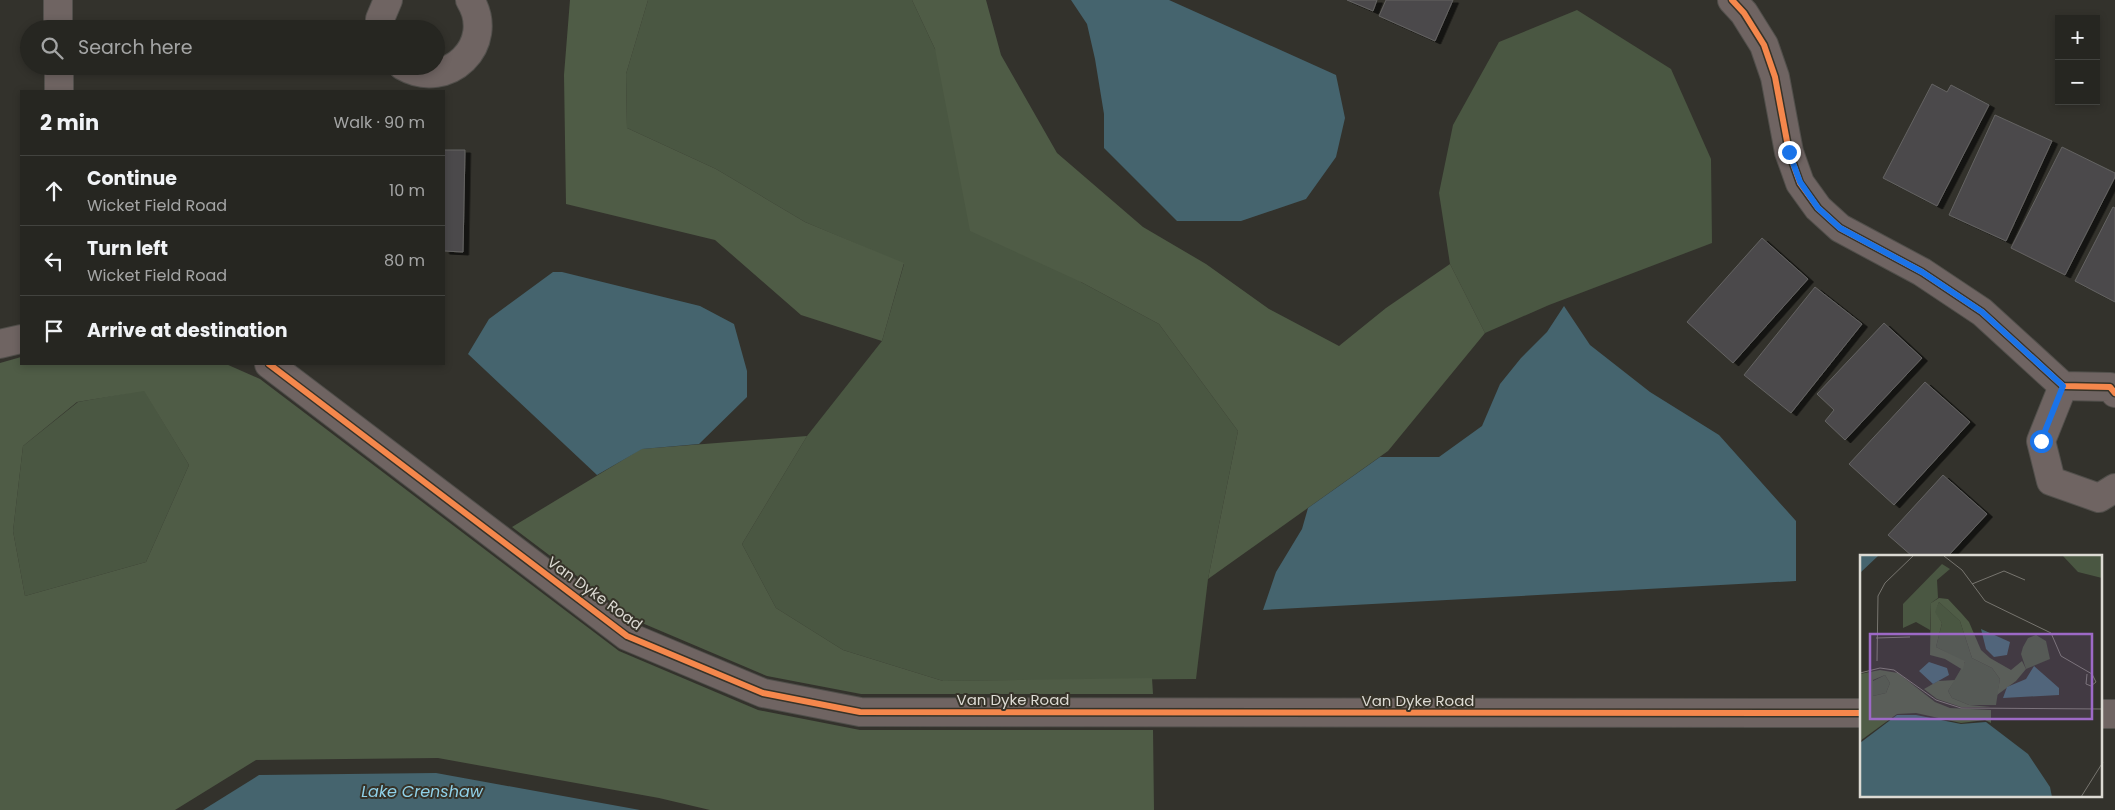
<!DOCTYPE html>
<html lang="en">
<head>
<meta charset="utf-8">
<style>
  :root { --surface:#262621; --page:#2e2e2a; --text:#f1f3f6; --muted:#a4a5a5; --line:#42433f }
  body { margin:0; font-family:Poppins,sans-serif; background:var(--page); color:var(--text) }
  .controls { position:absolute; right:15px; top:15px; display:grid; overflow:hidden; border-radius:0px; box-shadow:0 2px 8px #0003 }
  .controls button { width:45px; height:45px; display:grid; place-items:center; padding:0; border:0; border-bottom:1px solid var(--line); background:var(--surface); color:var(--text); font:25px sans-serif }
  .stop { position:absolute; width:15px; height:15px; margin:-11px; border:4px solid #1a73e8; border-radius:50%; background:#fff }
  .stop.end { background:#1a73e8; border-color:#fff; box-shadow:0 1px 5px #0008 }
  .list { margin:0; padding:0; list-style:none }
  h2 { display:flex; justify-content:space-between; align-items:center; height:65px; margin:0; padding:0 20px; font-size:21px }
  h2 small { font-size:16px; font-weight:400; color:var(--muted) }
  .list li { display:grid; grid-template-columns:32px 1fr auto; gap:15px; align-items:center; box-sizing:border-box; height:70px; padding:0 20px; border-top:1px solid var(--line) }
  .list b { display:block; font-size:19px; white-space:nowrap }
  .list p { margin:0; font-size:16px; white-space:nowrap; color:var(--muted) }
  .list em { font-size:16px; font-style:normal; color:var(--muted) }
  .icon { flex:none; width:28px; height:28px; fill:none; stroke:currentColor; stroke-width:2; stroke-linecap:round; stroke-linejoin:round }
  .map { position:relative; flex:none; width:2115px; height:810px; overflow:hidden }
  .search { position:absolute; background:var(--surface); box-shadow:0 2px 8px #0003; left:20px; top:20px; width:425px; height:55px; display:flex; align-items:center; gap:12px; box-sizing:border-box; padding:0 18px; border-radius:28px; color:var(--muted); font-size:19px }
  .panel { position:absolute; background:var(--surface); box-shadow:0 2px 8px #0003; left:20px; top:90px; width:425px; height:275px; border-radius:0px }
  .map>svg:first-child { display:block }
  .green { fill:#4a5742 }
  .forest { fill:#4f5c46; fill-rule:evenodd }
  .water { fill:#45646e }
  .building { fill:#4c4a4c; stroke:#646362; filter:url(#shadow) }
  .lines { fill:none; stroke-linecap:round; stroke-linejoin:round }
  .minor-casing { stroke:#514f4b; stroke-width:30 }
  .tertiary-casing { stroke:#514f4b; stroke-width:30 }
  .minor { stroke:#6f6462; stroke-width:28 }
  .tertiary { stroke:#6f6462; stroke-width:28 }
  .cycleway-casing { stroke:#363329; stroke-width:9 }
  .cycleway { stroke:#f5874c; stroke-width:6 }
  .route { stroke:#1a73e8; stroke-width:6 }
  .labels { text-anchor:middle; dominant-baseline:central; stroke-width:4; stroke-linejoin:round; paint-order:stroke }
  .street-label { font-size:15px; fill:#dcdad3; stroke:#363329 }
  .water-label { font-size:16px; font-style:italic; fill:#90d1e8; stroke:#363329 }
  .inset-road { fill:none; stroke:#77756f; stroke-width:1 }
  .view { fill:#9d69c6; fill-opacity:0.15; stroke:#9d69c6; stroke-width:2.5 }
  .inset-edge { fill:none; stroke:#dcdad3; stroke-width:2.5 }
</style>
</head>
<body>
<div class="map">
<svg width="2115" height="810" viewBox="0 0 2115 810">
  <defs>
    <filter id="shadow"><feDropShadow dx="5.5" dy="3" stdDeviation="0" flood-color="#0009"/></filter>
  </defs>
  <rect width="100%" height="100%" fill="#33322c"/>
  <!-- green -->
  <g class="green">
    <polygon points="648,0 912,0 935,49 1081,282 1159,324 1238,431 1208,579 1196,679 943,681 843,650 776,608 742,544 807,436 882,341 904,264 805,222 716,169 627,128 626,74"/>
    <polygon points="1577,10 1671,69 1711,159 1712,243 1549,305 1485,333 1450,264 1439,193 1453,125 1499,42"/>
    <polygon points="144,390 189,465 146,562 25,596 13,531 23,446 78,402"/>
  </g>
  <!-- forest -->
  <g class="forest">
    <polygon points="570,0 648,0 626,74 627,128 716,169 805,222 904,263 882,341 801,315 715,240 566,204 564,75"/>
    <polygon points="912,0 986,0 1001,55 1057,153 1143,227 1206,264 1269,309 1339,346 1386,308 1450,264 1485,333 1388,451 1208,579 1238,431 1159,324 1081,282 970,231 935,49"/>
    <path d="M21,357V364H226L260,379L619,651L758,710L860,730H1153L1154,810H710L659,798L438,758L256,760L175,810H0V363ZM144,391L189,465L146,562L25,596L13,531L23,446L77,402Z"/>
    <polygon points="807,436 742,544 776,608 843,650 943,681 1152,678 1153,694 861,694 767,676 635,620 512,527 641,449"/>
  </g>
  <!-- water -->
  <g class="water">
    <polygon points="1071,0 1169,0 1336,75 1345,118 1336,157 1306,199 1241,221 1177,221 1104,148 1104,114 1095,59 1087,24"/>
    <polygon points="553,272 562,272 700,306 734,324 747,371 747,397 699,444 642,449 597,475 468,354 489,319"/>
    <polygon points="1564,306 1590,345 1650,392 1719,435 1796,521 1796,581 1263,610 1276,572 1302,529 1308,508 1380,457 1439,457 1482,426 1500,384 1521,358 1547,332"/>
    <polygon points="436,773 640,810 203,810 259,775"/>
  </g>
  <!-- building -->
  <g class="building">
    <polygon points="1347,0 1377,0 1373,11"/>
    <polygon points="1386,0 1453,0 1435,41 1379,16"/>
    <polygon points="1932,84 1947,92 1951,85 1989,105 1937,206 1883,178"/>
    <polygon points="1995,115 2052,141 2006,241 1949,215"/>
    <polygon points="2062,147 2115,173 2115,177 2065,275 2011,248"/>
    <polygon points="444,150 465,150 463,252 444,251"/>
    <polygon points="2113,207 2115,208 2115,302 2075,281"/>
    <polygon points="1762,238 1808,279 1733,363 1687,322"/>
    <polygon points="1815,287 1862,324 1791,413 1744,375"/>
    <polygon points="1884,323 1922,358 1845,440 1825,421 1834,410 1817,394"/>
    <polygon points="1925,382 1970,422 1894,505 1849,464"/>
    <polygon points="1943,475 1987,514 1948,556 1912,556 1888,535"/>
  </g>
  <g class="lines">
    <!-- minor casing -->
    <g class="minor-casing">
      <g id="minor">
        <polyline points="58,0 58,29"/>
        <polyline points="1732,0 1744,13 1764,45 1775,77 1789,152 1800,183 1818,208 1840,228 1922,272 1982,312 2063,386 2110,387 2115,393"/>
        <polyline points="381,29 380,19 388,0"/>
        <polyline points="59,66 59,91"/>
        <path d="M403,66C448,92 497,44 470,0"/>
        <polyline points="2063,386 2041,441 2051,481 2099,498 2115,488"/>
      </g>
    </g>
    <!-- tertiary casing -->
    <g class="tertiary-casing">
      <g id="tertiary">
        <polyline points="0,344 21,339"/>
        <polyline points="269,364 627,636 763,693 860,712 1861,713"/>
        <polyline points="2101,714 2115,714"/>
      </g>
    </g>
    <!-- minor -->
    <use href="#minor" class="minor"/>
    <!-- tertiary -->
    <use href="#tertiary" class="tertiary"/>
    <!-- cycleway casing -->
    <g class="cycleway-casing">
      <g id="cycleway">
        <polyline points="1732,0 1744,13 1764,45 1775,77 1789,152 1800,183 1818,208 1840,228 1922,272 1982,312 2063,386 2110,387 2115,393"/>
        <polyline points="269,364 627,636 763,693 860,712 1861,713"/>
      </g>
    </g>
    <!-- cycleway -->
    <use href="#cycleway" class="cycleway"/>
  </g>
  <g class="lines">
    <!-- route -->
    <polyline class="route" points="1789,152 1800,182 1818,208 1840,228 1922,272 1982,312 2063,386 2041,441"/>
  </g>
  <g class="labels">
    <!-- street labels -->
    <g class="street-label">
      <text transform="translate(595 593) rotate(36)">Van Dyke Road</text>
      <text x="1013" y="699">Van Dyke Road</text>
      <text x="1418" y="700">Van Dyke Road</text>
    </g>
    <!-- water labels -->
    <g class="water-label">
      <text x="422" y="791">Lake Crenshaw</text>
    </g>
  </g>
  <!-- overview -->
  <g transform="translate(1860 555)">
    <rect width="242" height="242" fill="#33322c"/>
    <path d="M203,1H242V23L218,17ZM82,9L90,14L77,25L78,43L71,48L70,75L56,67L43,73V49ZM79,47L100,66L112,103L132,113L140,124L136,150H109L92,143L88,136L105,107L76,92L82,68L74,57ZM176,80L186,86L190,104L166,114L161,99L163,92L168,83ZM25,120L30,128L26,138L13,141V126Z" fill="#4a5742"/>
    <path d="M79,43L88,44L102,59L109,67L121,95L130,103L151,115L162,106L166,114L156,126L137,140L140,124L132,113L112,103L100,66L79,47L75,57L82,68L76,92L105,106L103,115L85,104L70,100L71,48ZM20,115L38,118L75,147L90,153L131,155V168L125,165L101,168L56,158L37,159L0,186V119ZM25,120L30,128L26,138L13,141V125ZM95,125L88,136L92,143L109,150L131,152H101L77,144L64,134L78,126Z" fill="#4f5c46" fill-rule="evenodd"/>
    <path d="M0,1H18L0,18ZM121,74L150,87L147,100L134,102L126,94ZM69,107L87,113L89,120L73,129L59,116ZM174,111L199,133V140L143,143L147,132L166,124ZM37,160H56L101,169L126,167L168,199L190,232L192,242H0V188Z" fill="#45646e"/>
    <path class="inset-road" d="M84,1L102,15L125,46L191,78L201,101L232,119L236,127L231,131L226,129L227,119M112,29L144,16L165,25M16,83L50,82M17,106L18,41L25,28L53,1M0,118L20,113L34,115L76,145L101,153L243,154M221,242L243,207"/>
    <path class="view" d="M10,79H232V164H10Z"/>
    <rect width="242" height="242" class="inset-edge"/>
  </g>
</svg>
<div class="controls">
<button>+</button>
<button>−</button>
</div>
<div class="stop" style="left:2041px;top:441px"></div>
<div class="stop end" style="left:1789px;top:152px"></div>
<div class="search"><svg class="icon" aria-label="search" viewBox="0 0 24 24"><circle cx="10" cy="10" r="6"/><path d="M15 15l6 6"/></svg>Search here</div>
<section class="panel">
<h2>2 min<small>Walk · 90 m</small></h2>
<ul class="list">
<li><svg class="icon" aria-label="ahead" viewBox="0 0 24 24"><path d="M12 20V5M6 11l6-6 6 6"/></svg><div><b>Continue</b><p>Wicket Field Road</p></div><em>10 m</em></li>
<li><svg class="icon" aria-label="left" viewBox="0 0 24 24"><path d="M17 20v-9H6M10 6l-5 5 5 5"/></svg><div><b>Turn left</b><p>Wicket Field Road</p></div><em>80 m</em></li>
<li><svg class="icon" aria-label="arrive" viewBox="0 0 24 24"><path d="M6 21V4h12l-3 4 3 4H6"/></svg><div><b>Arrive at destination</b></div></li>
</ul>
</section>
</div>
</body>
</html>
